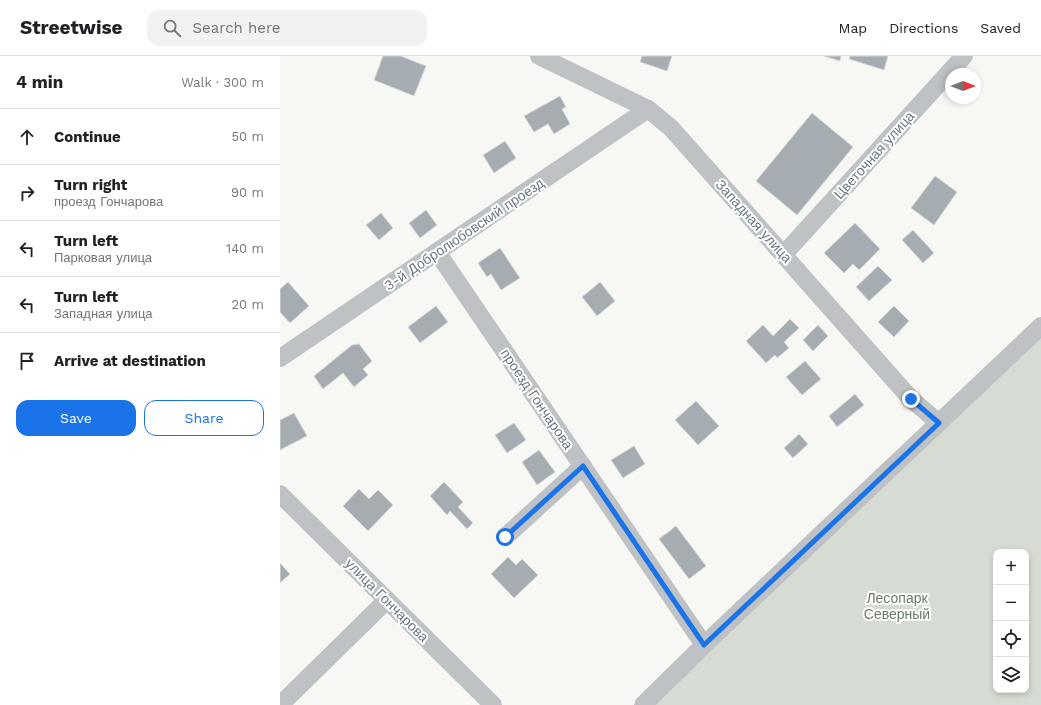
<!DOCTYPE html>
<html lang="en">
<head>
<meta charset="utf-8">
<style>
  :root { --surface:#fff; --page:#f2f2f2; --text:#202124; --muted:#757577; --line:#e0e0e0; --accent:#1a73e8 }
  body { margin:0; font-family:"Work Sans",sans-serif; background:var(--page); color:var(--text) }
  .controls { position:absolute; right:12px; bottom:12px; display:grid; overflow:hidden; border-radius:8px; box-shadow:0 2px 6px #0003 }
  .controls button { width:36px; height:36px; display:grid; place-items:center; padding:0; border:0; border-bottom:1px solid var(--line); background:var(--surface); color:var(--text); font:20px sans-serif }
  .compass { position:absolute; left:665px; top:12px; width:36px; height:36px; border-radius:50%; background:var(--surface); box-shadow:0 2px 6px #0003; rotate:90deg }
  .stop { position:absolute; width:12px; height:12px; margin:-9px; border:3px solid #1a73e8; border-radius:50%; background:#fff }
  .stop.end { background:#1a73e8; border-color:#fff; box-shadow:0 1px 4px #0008 }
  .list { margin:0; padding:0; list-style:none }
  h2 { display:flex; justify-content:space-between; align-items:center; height:52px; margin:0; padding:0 16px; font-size:17px }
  h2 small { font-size:13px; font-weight:400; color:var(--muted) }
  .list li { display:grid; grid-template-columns:26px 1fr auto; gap:12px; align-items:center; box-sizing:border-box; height:56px; padding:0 16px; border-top:1px solid var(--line) }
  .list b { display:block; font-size:15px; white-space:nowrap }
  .list p { margin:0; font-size:13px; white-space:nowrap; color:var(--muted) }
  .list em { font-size:13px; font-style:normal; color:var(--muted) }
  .actions { display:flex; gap:8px; padding:12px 16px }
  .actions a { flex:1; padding:9px 0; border:1px solid var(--accent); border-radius:12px; text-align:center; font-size:14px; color:var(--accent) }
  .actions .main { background:var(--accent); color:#fff }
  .icon { flex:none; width:22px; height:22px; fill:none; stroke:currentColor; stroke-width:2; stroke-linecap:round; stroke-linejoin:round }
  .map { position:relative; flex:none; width:761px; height:649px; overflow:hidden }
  header { display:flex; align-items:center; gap:24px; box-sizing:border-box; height:56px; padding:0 20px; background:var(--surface); border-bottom:1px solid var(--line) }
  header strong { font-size:19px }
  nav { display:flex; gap:22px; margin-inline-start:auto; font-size:14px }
  .search { width:280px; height:36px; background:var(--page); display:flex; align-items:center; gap:10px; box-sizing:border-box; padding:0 14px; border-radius:12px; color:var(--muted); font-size:15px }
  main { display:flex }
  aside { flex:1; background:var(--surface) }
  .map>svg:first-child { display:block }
  .green { fill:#d6dbd4; fill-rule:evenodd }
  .building { fill:#a6adb2; stroke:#d8d8d6 }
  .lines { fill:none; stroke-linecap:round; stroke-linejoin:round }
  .minor { stroke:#bec2c5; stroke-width:18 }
  .route { stroke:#1a73e8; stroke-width:5 }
  .labels { text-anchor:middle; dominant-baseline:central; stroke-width:4; stroke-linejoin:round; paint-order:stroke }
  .street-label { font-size:14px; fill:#697682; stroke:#fff }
  .park-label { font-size:14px; fill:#6b7a67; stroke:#fff }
</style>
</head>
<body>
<header>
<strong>Streetwise</strong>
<div class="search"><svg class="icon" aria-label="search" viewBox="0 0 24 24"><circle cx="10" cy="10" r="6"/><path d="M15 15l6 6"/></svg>Search here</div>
<nav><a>Map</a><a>Directions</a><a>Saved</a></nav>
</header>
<main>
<aside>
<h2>4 min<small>Walk · 300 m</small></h2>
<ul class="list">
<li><svg class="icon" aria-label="ahead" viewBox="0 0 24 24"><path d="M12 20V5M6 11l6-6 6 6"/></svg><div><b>Continue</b></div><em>50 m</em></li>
<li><svg class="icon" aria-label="right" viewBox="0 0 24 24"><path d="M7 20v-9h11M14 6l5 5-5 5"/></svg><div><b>Turn right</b><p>проезд Гончарова</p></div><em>90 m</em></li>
<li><svg class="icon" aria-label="left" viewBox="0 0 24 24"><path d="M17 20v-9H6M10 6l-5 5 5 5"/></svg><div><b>Turn left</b><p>Парковая улица</p></div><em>140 m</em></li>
<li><svg class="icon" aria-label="left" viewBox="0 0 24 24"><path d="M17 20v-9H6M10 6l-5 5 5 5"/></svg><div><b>Turn left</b><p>Западная улица</p></div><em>20 m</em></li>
<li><svg class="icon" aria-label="arrive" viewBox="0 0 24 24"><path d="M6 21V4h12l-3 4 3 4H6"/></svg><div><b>Arrive at destination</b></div></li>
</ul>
<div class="actions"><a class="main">Save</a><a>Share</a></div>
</aside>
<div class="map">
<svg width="761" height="649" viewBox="0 0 761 649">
  <rect width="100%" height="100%" fill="#f7f7f4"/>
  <!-- green -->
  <path class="green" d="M761,271V649H370ZM716,496H746V634H716Z"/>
  <!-- building -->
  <g class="building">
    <polygon points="103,0 121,0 146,10 134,40 94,24"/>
    <polygon points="362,0 392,0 387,15 360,6"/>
    <polygon points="544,0 561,0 560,5"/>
    <polygon points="570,0 608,0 604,14 569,3"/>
    <polygon points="280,40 286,51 282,53 290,68 274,78 268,68 254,76 244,60"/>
    <polygon points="532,57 573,91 517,159 476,125"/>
    <polygon points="225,85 236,102 214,117 203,99"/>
    <polygon points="655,120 677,136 654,169 631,152"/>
    <polygon points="146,154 157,169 140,182 129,167"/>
    <polygon points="101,157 113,172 99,184 86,169"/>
    <polygon points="575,167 600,193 579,214 573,208 564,217 544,197"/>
    <polygon points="633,174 654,197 643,207 622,184"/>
    <polygon points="220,192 240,222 221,234 211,218 207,221 198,207"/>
    <polygon points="598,210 612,224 589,245 576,231"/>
    <polygon points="8,226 29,250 10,267 0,256 0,233"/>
    <polygon points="320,226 335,245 317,260 302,241"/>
    <polygon points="156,250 168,266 140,287 128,271"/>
    <polygon points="614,250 629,265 614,281 598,266"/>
    <polygon points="510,263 519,272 504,286 509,292 497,302 495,299 486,307 466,285 483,269 493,280"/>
    <polygon points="538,269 548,280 533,295 523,284"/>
    <polygon points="79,288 92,305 83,313 88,319 74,331 63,317 43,333 34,320 72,289"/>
    <polygon points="525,305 541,323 522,339 506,321"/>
    <polygon points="575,338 584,349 557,371 549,360"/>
    <polygon points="416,345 439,370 418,389 395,364"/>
    <polygon points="14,357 27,380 0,394 0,364"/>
    <polygon points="234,367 246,384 227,397 215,379"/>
    <polygon points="519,378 528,388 513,402 504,392"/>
    <polygon points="354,390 365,408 343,422 331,404"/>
    <polygon points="259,394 275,416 257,429 242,406"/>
    <polygon points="164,426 183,446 178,451 193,467 187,473 170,455 167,459 150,440"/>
    <polygon points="79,433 89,443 98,434 113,449 88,475 63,450"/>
    <polygon points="396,470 426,510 409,523 379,483"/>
    <polygon points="228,501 236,509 242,503 258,519 234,542 211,518"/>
    <polygon points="0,507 10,518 0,527"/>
  </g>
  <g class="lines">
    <!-- minor -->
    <g class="minor">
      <polyline points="259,0 368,53 391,72 631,343 659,367"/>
      <polyline points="157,196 424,589"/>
      <polyline points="504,198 684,0"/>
      <polyline points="0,302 368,53"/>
      <polyline points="0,438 213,649"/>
      <polyline points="225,481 303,410"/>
      <polyline points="0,649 107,544"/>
      <polyline points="363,649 424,589 761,270"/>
    </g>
  </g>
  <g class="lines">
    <!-- route -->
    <polyline class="route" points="225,481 303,410 424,589 659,367 631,343"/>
  </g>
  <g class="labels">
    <!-- street labels -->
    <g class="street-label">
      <text transform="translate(594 99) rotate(-48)">Цветочная улица</text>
      <text transform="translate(474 165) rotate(48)">Западная улица</text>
      <text transform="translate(184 178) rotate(-34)">3-й Добролюбовский проезд</text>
      <text transform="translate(257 343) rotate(56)">проезд Гончарова</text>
      <text transform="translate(107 544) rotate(45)">улица Гончарова</text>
    </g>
    <!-- park labels -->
    <g class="park-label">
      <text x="617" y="542">Лесопарк<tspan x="617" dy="16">Северный</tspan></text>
    </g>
  </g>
</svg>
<div class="controls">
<button>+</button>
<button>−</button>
<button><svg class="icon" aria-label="locate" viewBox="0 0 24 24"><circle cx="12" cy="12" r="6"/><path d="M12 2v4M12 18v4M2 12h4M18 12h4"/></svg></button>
<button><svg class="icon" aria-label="layers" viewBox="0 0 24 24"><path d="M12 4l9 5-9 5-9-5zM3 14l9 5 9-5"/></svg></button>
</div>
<svg class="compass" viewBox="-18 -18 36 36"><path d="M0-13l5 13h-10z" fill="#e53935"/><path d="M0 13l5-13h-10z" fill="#757577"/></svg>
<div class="stop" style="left:225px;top:481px"></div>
<div class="stop end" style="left:631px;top:343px"></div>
</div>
</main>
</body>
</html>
